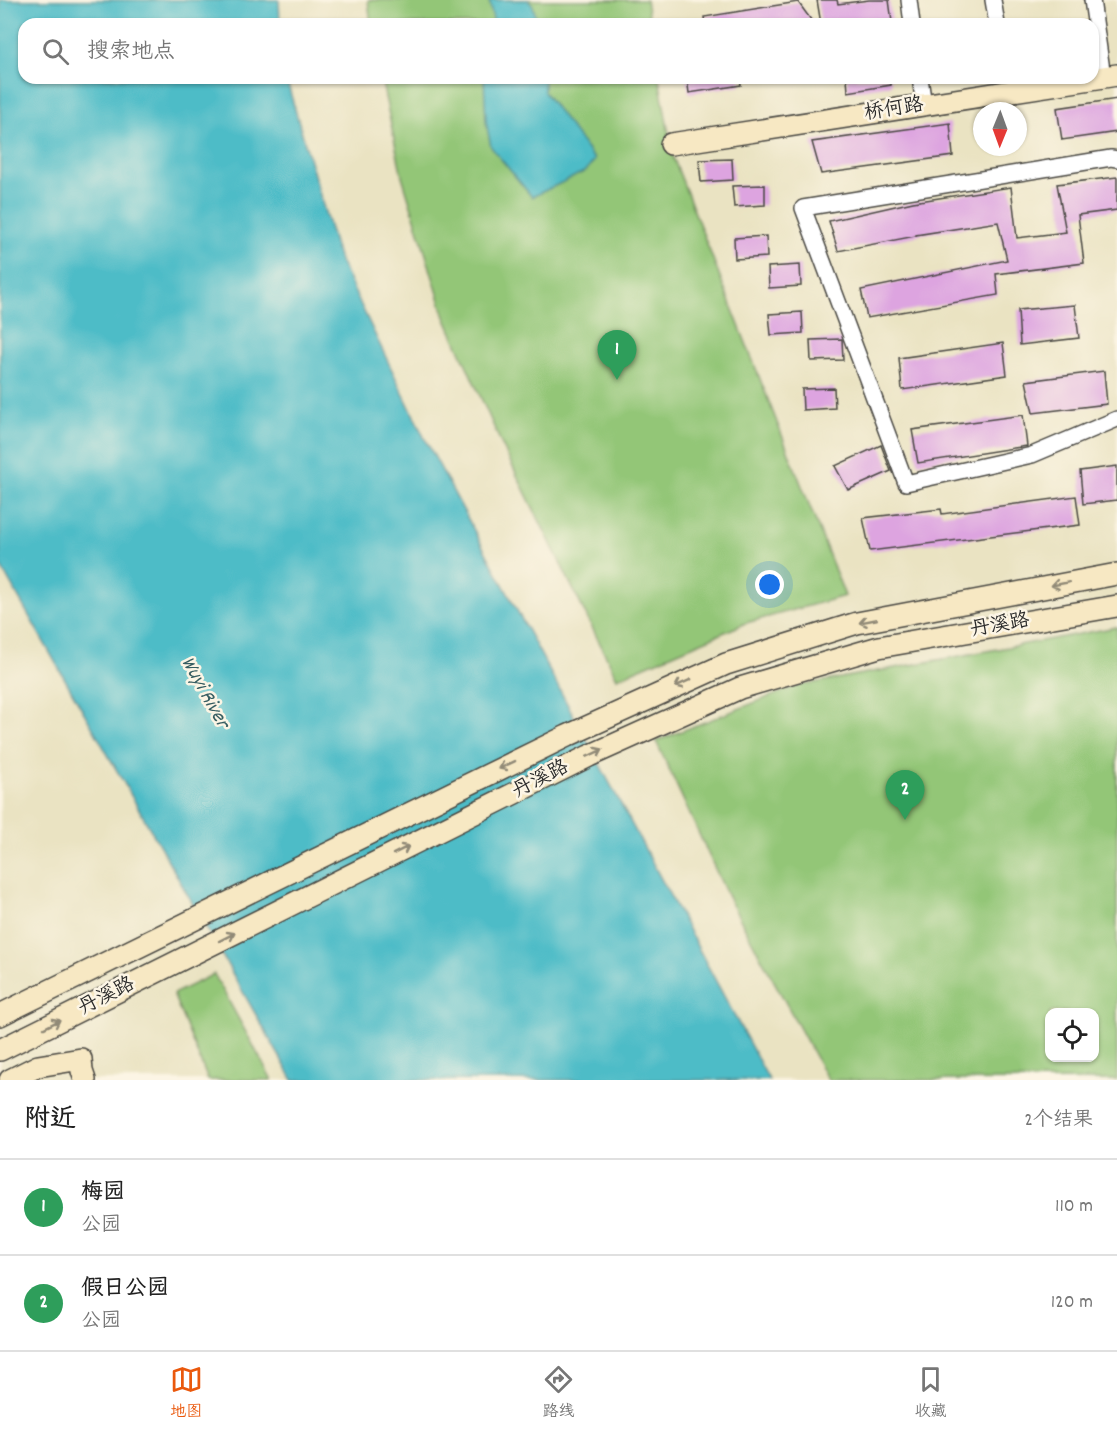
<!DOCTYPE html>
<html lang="zh">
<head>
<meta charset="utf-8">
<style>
  :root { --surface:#fff; --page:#f6f6f6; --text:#222; --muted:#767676; --line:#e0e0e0; --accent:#ea580c }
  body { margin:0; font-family:Dekko,"LXGW WenKai TC",sans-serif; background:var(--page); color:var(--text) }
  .controls { position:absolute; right:18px; bottom:18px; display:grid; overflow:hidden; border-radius:12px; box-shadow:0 2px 4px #0004 }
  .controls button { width:54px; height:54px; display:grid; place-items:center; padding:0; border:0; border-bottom:2px solid var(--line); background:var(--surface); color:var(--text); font:30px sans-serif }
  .compass { position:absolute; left:973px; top:102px; width:54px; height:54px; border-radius:50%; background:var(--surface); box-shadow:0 2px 4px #0004; rotate:181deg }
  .you { position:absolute; left:770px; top:585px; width:21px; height:21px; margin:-15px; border:4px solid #fff; border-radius:50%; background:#1a73e8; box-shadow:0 0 0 9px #1a73e833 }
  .badge { display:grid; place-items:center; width:39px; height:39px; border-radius:50%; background:var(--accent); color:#fff; font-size:20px; font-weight:700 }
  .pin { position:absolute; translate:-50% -50px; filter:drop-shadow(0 2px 3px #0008) }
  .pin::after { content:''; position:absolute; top:32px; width:21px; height:18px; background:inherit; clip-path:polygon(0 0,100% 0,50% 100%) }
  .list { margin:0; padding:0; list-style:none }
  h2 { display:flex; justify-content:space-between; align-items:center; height:78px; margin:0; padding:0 24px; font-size:26px }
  h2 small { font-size:20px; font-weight:400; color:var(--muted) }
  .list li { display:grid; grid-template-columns:39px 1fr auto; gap:18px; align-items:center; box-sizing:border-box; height:96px; padding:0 24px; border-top:2px solid var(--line) }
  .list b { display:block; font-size:22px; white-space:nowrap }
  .list p { margin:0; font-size:20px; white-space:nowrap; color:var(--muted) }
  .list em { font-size:20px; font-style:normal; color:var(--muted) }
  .icon { flex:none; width:33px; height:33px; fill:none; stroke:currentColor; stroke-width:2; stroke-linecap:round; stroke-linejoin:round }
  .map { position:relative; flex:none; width:1117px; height:1080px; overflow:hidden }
  .search { position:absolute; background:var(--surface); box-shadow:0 2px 4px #0004; left:18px; right:18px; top:18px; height:66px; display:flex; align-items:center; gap:15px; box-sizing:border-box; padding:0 21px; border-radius:18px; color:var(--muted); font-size:22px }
  .sheet { height:270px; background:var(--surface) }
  nav { display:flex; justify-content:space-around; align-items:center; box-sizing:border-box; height:84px; border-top:2px solid var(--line); background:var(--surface); font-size:16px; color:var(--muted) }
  nav a { display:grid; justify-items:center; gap:3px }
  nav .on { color:var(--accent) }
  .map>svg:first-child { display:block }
  .green { fill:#93c677; stroke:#5f7851; stroke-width:1.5; fill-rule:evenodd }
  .water { fill:#4ebcc7; stroke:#3c7479; stroke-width:1.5 }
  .building { fill:#dda4e0 }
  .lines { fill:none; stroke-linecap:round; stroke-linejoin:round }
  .street-casing { stroke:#484742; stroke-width:18 }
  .secondary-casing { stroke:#484742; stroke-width:24 }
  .street { stroke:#fff; stroke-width:15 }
  .secondary { stroke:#f7e8c3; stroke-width:21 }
  .oneway { stroke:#918a77 }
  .labels { text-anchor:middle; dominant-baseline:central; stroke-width:5; stroke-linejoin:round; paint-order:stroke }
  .street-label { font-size:20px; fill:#2b2b2b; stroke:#fcf5e5 }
  .water-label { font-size:21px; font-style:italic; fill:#375e62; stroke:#fcf5e5 }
</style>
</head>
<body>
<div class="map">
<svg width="1117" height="1080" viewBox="0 0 1117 1080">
  <rect width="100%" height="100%" fill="#fcf5e5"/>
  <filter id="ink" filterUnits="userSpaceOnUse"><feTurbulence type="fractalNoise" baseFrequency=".0167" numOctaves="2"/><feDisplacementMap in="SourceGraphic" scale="12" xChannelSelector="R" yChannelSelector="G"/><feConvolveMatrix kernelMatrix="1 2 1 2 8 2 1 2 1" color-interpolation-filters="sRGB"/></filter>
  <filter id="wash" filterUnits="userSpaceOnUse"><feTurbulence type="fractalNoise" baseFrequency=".008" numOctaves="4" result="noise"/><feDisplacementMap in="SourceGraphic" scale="24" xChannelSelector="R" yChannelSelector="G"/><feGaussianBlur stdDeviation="1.35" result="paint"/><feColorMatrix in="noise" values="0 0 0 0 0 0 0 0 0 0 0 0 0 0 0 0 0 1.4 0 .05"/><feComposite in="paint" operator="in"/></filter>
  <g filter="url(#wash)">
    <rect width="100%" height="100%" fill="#eae3c2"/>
    <!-- green -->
    <g class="green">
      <polygon points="368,0 646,0 650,24 371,24"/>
      <polygon points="381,78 659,78 673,157 845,596 746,623 617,678 501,443 445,317 402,176"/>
      <path d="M1117,627V1080H828L729,899L656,741L797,686ZM1094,1012V1058H1050V1012Z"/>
      <polygon points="214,974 272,1080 208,1080 173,994"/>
    </g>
    <!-- water -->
    <g class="water">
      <polygon points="0,0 279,0 280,24 24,24 24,78 286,78 338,257 424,437 769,1080 293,1080 0,565"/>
      <polygon points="489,0 528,0 533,6 538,24 494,24"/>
      <polygon points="484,78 544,78 544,92 595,160 586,171 532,197 491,147 486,122"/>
    </g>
    <g id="blocks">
      <!-- building -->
      <g class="building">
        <polygon points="817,0 837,0 838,4 869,0 889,0 892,22 876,24 821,24"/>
        <polygon points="798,2 814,24 705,24 704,17"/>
        <polygon points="687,78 740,78 741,85 689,93"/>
        <polygon points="847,78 891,78 891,85 848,92"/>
        <polygon points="1117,99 1117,132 1062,140 1057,108"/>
        <polygon points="950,123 953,156 821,174 812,142"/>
        <polygon points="732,159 733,180 701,182 699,160"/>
        <polygon points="1117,177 1117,210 1078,215 1084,263 996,274 998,295 867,318 861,290 1007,260 998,222 916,235 916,236 838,251 829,221 913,202 1011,187 1017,238 1066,232 1057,184"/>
        <polygon points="765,185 765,205 734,207 732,186"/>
        <polygon points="766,236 767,257 735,259 734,238"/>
        <polygon points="800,265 801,286 769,288 768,267"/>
        <polygon points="1075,305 1079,338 1020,345 1018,310"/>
        <polygon points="802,312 803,333 771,335 769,314"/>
        <polygon points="842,339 843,360 811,361 810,340"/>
        <polygon points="1003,343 1007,375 902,390 899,358"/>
        <polygon points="1104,371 1107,404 1033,413 1026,381"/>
        <polygon points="834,388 835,408 803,410 802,389"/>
        <polygon points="1023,415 1027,446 918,463 912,430"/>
        <polygon points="881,445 891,471 848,490 835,466"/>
        <polygon points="1117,466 1117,500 1083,504 1080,471"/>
        <polygon points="1076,496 1080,525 870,551 863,518 941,509 942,514"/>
      </g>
    </g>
  </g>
  <g filter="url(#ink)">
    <use href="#blocks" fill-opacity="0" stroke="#484742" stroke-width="1.5"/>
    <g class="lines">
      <!-- street casing -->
      <g class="street-casing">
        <g id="street">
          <polyline points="909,0 912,24"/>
          <polyline points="993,0 997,24"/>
          <polyline points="1092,0 1103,77"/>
          <polyline points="920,78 924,105"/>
          <polyline points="1117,159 1111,158 803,208 906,483 1032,455 1117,419"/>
        </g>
      </g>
      <!-- secondary casing -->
      <g class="secondary-casing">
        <g id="secondary">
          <polyline points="671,144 1117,75"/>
          <polyline points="0,1015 567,736 726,664 857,623 1117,574"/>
          <polyline points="0,1050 589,756 740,688 879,647 1117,606"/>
          <polyline points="10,1080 38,1066 81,1059 82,1071 85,1080"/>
        </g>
      </g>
      <!-- street -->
      <use href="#street" class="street"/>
      <!-- secondary -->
      <use href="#secondary" class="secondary"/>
    </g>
    <!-- one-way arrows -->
    <defs><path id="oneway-shaft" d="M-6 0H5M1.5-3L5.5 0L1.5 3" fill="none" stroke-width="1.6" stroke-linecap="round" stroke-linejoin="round" transform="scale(1.5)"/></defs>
    <g class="oneway">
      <use href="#oneway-shaft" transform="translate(1060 584) rotate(169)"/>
      <use href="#oneway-shaft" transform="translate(868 621) rotate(169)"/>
      <use href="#oneway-shaft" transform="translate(683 683) rotate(156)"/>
      <use href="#oneway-shaft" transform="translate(595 753) rotate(-25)"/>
      <use href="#oneway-shaft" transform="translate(507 765) rotate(154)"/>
      <use href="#oneway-shaft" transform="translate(401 850) rotate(-27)"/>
      <use href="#oneway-shaft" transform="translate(227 937) rotate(-27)"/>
      <use href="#oneway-shaft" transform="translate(52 1024) rotate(-27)"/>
    </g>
  </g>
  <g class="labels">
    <!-- street labels -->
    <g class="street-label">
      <text transform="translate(894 110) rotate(-9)">桥何路</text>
      <text transform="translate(1000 626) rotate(-10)">丹溪路</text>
      <text transform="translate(541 780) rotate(-27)">丹溪路</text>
      <text transform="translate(107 997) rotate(-27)">丹溪路</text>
    </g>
    <!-- water labels -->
    <g class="water-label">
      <text transform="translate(204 693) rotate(61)">Wuyi River</text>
    </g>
  </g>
</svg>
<div class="controls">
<button><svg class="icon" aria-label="locate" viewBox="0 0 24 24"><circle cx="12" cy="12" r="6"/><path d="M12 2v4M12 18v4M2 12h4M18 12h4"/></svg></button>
</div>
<svg class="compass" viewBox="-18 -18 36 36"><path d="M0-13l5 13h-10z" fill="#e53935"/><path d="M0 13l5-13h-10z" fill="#767676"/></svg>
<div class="you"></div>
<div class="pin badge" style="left:617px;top:380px;background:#2e9e5b">1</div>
<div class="pin badge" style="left:905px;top:820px;background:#2e9e5b">2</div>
<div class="search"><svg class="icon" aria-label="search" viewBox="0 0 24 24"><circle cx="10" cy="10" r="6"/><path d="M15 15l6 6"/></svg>搜索地点</div>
</div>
<section class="sheet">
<h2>附近<small>2个结果</small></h2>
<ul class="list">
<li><span class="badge" style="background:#2e9e5b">1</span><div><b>梅园</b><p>公园</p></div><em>110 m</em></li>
<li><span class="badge" style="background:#2e9e5b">2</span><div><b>假日公园</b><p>公园</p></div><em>120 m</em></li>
</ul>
</section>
<nav>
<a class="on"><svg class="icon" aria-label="map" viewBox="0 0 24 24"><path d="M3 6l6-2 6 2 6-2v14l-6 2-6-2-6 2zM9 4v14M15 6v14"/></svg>地图</a>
<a><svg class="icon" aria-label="directions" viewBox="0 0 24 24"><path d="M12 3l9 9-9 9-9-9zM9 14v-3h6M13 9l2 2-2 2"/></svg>路线</a>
<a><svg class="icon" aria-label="saved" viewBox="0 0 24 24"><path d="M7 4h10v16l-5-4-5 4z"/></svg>收藏</a>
</nav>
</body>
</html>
